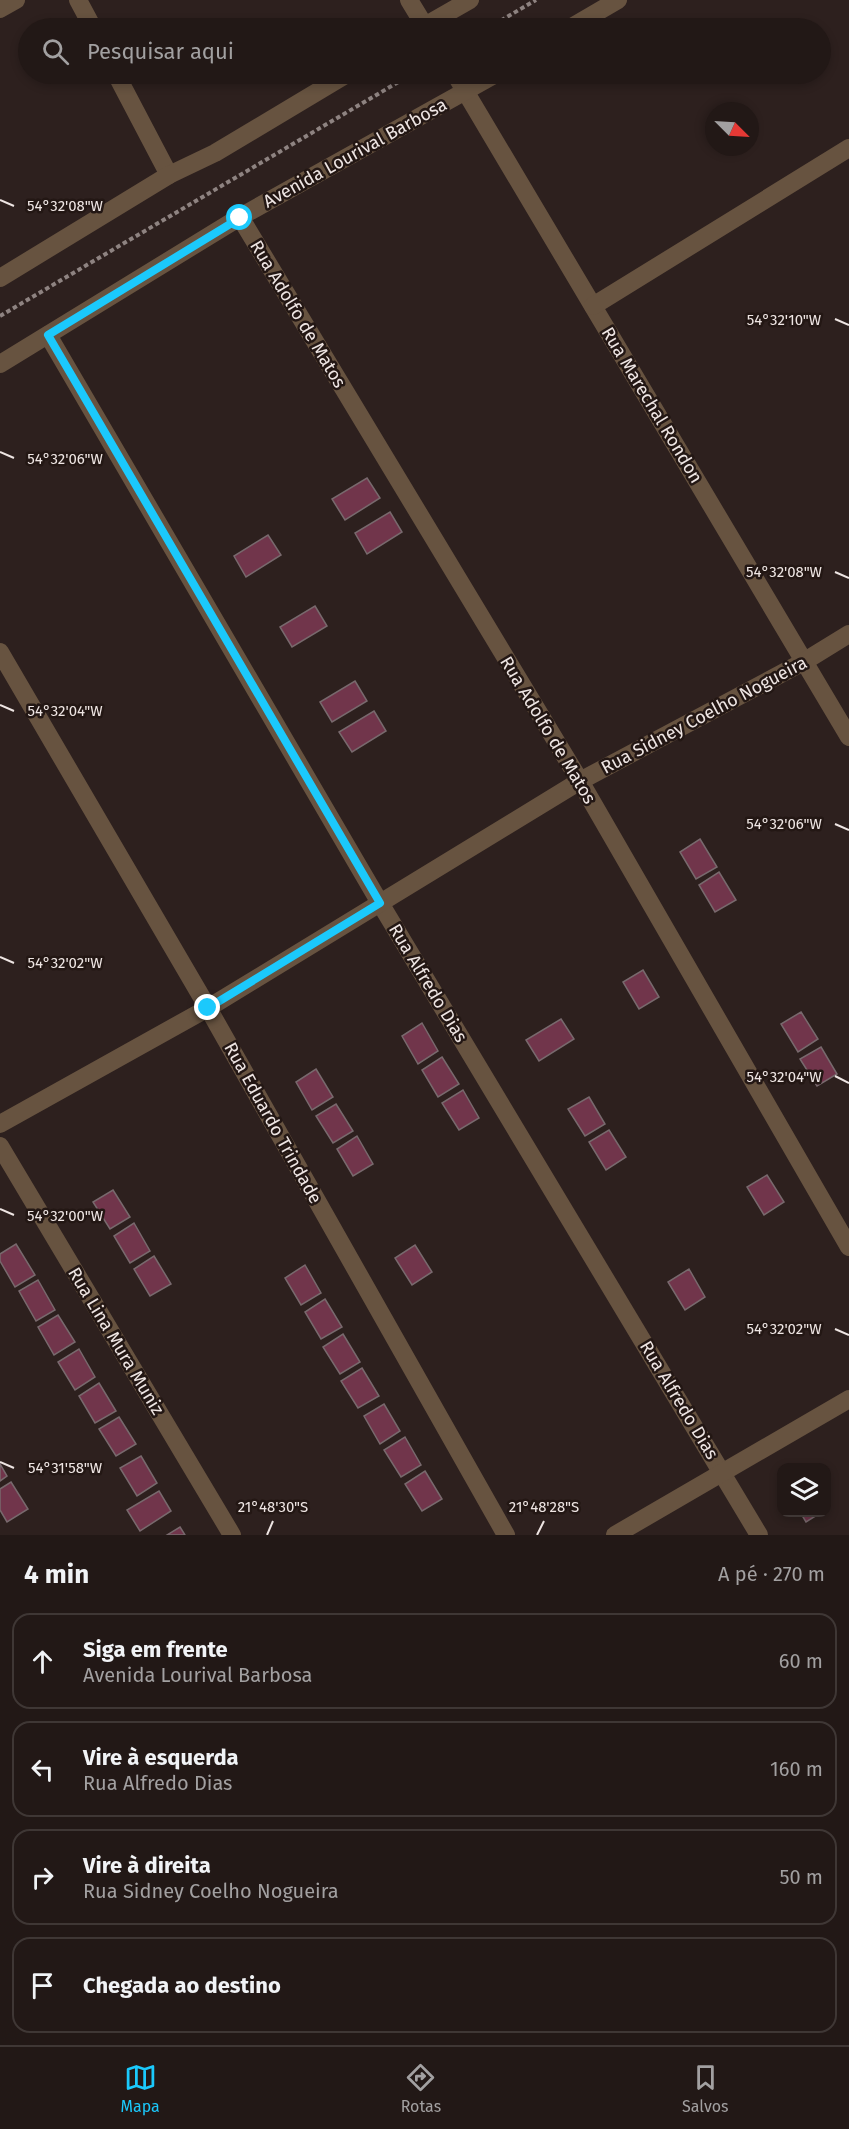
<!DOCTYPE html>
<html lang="pt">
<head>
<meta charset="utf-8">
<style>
  :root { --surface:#221816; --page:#2e2523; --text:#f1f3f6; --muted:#a2a0a1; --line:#3f3735; --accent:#1bc9fc }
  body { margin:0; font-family:"Fira Sans",sans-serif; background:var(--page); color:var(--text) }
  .controls { position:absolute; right:18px; bottom:18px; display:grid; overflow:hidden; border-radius:12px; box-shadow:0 3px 9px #0003 }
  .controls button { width:54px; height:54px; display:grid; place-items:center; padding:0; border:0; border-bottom:2px solid var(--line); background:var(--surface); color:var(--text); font:30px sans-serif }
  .compass { position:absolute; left:705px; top:102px; width:54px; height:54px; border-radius:50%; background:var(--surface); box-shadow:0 3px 9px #0003; rotate:114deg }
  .stop { position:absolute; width:18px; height:18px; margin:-14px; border:4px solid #1bc9fc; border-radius:50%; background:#fff }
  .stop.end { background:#1bc9fc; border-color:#fff; box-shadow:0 2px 6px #0008 }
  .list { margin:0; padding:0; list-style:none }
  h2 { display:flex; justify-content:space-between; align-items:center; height:78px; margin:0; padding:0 24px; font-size:26px }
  h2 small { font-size:20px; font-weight:400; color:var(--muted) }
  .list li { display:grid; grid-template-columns:39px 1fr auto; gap:18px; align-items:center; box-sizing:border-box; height:96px; margin:0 12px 12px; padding:0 12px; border:2px solid var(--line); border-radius:18px }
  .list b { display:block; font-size:22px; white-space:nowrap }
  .list p { margin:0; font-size:20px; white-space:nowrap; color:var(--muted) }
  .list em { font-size:20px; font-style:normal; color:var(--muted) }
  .icon { flex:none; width:33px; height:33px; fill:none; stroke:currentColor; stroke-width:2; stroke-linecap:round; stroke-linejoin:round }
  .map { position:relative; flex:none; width:849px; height:1535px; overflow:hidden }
  .search { position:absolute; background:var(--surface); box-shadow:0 3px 9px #0003; left:18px; right:18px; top:18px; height:66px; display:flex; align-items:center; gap:15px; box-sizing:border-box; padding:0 21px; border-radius:33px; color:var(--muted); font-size:22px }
  .sheet { height:510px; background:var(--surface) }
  nav { display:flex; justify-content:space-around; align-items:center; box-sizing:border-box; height:84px; border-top:2px solid var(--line); background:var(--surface); font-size:16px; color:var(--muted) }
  nav a { display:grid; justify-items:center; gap:3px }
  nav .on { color:var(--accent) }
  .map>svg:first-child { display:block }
  .building { fill:#71354b; stroke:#78696d; stroke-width:1.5 }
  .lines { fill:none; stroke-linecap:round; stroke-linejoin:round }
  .path { stroke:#8e8381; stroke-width:4; stroke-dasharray:4.5 3; stroke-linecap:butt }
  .minor { stroke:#675340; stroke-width:18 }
  .route { stroke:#1bc9fc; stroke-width:8 }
  .ticks { fill:none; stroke:#eee5e3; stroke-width:2 }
  .labels { text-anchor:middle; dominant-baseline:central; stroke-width:5; stroke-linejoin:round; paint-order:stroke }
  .street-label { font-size:18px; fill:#eee5e3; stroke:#231714 }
  .ticks-label { font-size:15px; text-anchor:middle; fill:#eee5e3; stroke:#231714; stroke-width:5; stroke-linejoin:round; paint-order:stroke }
</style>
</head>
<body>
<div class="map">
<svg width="849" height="1535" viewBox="0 0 849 1535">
  <rect width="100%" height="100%" fill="#2d201e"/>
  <!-- building -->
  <g class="building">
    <polygon points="367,478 380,498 345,520 332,499"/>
    <polygon points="390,512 402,532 367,554 355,533"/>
    <polygon points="268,535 281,555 246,577 234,556"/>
    <polygon points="315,606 327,626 292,647 280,627"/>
    <polygon points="355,681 367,701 332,722 320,702"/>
    <polygon points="374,711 386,731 352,752 339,732"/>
    <polygon points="700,839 717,867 696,879 680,852"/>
    <polygon points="719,872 736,900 715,912 699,885"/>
    <polygon points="643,970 659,997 639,1009 623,982"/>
    <polygon points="801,1012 818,1039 798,1052 781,1024"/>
    <polygon points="561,1019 574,1039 539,1061 526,1040"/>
    <polygon points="422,1023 438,1051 418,1064 402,1036"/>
    <polygon points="821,1047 837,1074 817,1086 800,1059"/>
    <polygon points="442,1057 459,1084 438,1097 422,1070"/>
    <polygon points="316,1069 333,1097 312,1110 296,1082"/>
    <polygon points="463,1090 479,1118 459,1130 442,1103"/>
    <polygon points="589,1097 605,1124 585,1136 568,1109"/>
    <polygon points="336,1104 353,1131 333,1143 316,1116"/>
    <polygon points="609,1130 626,1157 606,1170 589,1142"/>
    <polygon points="357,1136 373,1164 353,1176 337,1149"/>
    <polygon points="767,1175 784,1202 764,1215 747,1187"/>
    <polygon points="113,1190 130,1217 110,1229 93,1202"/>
    <polygon points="134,1223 150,1251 130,1263 114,1236"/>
    <polygon points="16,1244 35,1275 15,1287 0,1261 0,1254"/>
    <polygon points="415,1245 432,1272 412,1285 395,1258"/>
    <polygon points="154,1256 171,1284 150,1296 134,1269"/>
    <polygon points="305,1265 321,1293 301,1305 285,1278"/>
    <polygon points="689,1269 705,1297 685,1310 668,1282"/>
    <polygon points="38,1280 55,1310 36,1321 19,1291"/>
    <polygon points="325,1299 342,1327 321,1339 305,1312"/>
    <polygon points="58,1315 75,1342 54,1355 38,1327"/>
    <polygon points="343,1334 360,1362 340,1374 323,1347"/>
    <polygon points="79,1349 95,1377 75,1390 58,1362"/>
    <polygon points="362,1368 379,1396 358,1408 341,1381"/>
    <polygon points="99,1383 116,1411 95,1423 79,1396"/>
    <polygon points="384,1404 400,1431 380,1444 364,1416"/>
    <polygon points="119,1417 136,1444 116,1456 99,1429"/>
    <polygon points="405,1437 421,1465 401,1477 384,1450"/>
    <polygon points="141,1456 157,1483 137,1496 120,1468"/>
    <polygon points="0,1464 7,1476 0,1481"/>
    <polygon points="425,1471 442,1499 422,1511 405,1484"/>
    <polygon points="11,1482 28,1509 7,1522 0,1510 0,1489"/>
    <polygon points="159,1491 171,1511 140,1531 127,1510"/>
    <polygon points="800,1512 822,1512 806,1522"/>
    <polygon points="180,1527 185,1535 167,1535"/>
  </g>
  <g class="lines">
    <!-- path -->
    <g class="path">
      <polyline points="488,28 536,0"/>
      <polyline points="534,28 549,20"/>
      <polyline points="0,316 412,74"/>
    </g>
    <!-- minor -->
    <g class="minor">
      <polyline points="78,0 93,28"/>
      <polyline points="409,0 426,28"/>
      <polyline points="0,9 16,0"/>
      <polyline points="421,28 470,0"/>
      <polyline points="570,28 618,0"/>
      <polyline points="116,74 169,175"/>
      <polyline points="455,74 849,737"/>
      <polyline points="240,217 580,781 849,1247"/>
      <polyline points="0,278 169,175 215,153 347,74"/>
      <polyline points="593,306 849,148"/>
      <polyline points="48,335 380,903 759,1535"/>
      <polyline points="0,364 240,217 496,74"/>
      <polyline points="0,652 208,1008 506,1535"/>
      <polyline points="0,1124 208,1008 580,781 805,661 849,634"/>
      <polyline points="0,1146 232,1535"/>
      <polyline points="615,1535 849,1399"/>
    </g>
  </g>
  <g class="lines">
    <!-- route -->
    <polyline class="route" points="208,1008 380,903 48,335 240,218"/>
  </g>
  <!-- ticks -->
  <path class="ticks" d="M0,200L14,206M835,319L849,325M0,452L14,458M835,572L849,578M0,705L14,711M835,824L849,830M0,957L14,963M835,1076L849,1083M0,1209L14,1215M835,1329L849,1335M0,1462L14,1468M267,1535L273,1521M537,1535L544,1521"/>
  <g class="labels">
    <!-- street labels -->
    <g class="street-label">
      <text transform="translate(355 153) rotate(-29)">Avenida Lourival Barbosa</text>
      <text transform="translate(298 314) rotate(59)">Rua Adolfo de Matos</text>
      <text transform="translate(652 405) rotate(59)">Rua Marechal Rondon</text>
      <text transform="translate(704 715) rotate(-28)">Rua Sidney Coelho Nogueira</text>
      <text transform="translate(548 730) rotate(59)">Rua Adolfo de Matos</text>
      <text transform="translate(428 983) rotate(59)">Rua Alfredo Dias</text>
      <text transform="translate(273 1123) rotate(61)">Rua Eduardo Trindade</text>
      <text transform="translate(116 1341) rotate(59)">Rua Lina Mura Muniz</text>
      <text transform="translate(679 1400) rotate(59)">Rua Alfredo Dias</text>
    </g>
  </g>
  <g class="ticks-label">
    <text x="65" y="211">54°32'08"W</text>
    <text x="784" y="325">54°32'10"W</text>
    <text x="65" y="464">54°32'06"W</text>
    <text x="784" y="577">54°32'08"W</text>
    <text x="65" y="716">54°32'04"W</text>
    <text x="784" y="829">54°32'06"W</text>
    <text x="65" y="968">54°32'02"W</text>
    <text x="784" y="1082">54°32'04"W</text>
    <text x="65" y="1221">54°32'00"W</text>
    <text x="784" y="1334">54°32'02"W</text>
    <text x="65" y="1473">54°31'58"W</text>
    <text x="273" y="1512">21°48'30"S</text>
    <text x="544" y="1512">21°48'28"S</text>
  </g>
</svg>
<div class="controls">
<button><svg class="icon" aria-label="layers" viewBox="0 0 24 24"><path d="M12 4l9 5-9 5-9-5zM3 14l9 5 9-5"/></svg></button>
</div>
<svg class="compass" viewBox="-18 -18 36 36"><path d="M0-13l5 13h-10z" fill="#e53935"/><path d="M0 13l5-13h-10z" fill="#a2a0a1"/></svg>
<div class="stop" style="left:240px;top:218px"></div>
<div class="stop end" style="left:208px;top:1008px"></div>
<div class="search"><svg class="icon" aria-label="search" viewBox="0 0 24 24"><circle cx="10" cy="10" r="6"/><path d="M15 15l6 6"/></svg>Pesquisar aqui</div>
</div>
<section class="sheet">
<h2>4 min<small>A pé · 270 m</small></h2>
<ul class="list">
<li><svg class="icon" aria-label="ahead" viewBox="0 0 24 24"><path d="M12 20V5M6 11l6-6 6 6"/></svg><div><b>Siga em frente</b><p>Avenida Lourival Barbosa</p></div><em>60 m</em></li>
<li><svg class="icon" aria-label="left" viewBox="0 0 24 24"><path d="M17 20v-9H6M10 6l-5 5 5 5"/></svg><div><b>Vire à esquerda</b><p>Rua Alfredo Dias</p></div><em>160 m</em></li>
<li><svg class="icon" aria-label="right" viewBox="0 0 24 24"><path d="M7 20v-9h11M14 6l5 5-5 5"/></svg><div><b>Vire à direita</b><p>Rua Sidney Coelho Nogueira</p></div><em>50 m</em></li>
<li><svg class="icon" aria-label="arrive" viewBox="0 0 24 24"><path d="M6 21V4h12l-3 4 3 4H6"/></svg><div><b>Chegada ao destino</b></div></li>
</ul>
</section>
<nav>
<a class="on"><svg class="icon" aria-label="map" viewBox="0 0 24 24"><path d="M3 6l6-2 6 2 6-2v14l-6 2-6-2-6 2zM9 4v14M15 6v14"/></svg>Mapa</a>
<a><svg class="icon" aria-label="directions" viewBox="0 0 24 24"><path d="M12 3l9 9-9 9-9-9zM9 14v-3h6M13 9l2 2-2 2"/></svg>Rotas</a>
<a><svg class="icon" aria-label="saved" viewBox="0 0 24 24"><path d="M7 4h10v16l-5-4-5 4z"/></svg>Salvos</a>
</nav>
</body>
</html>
